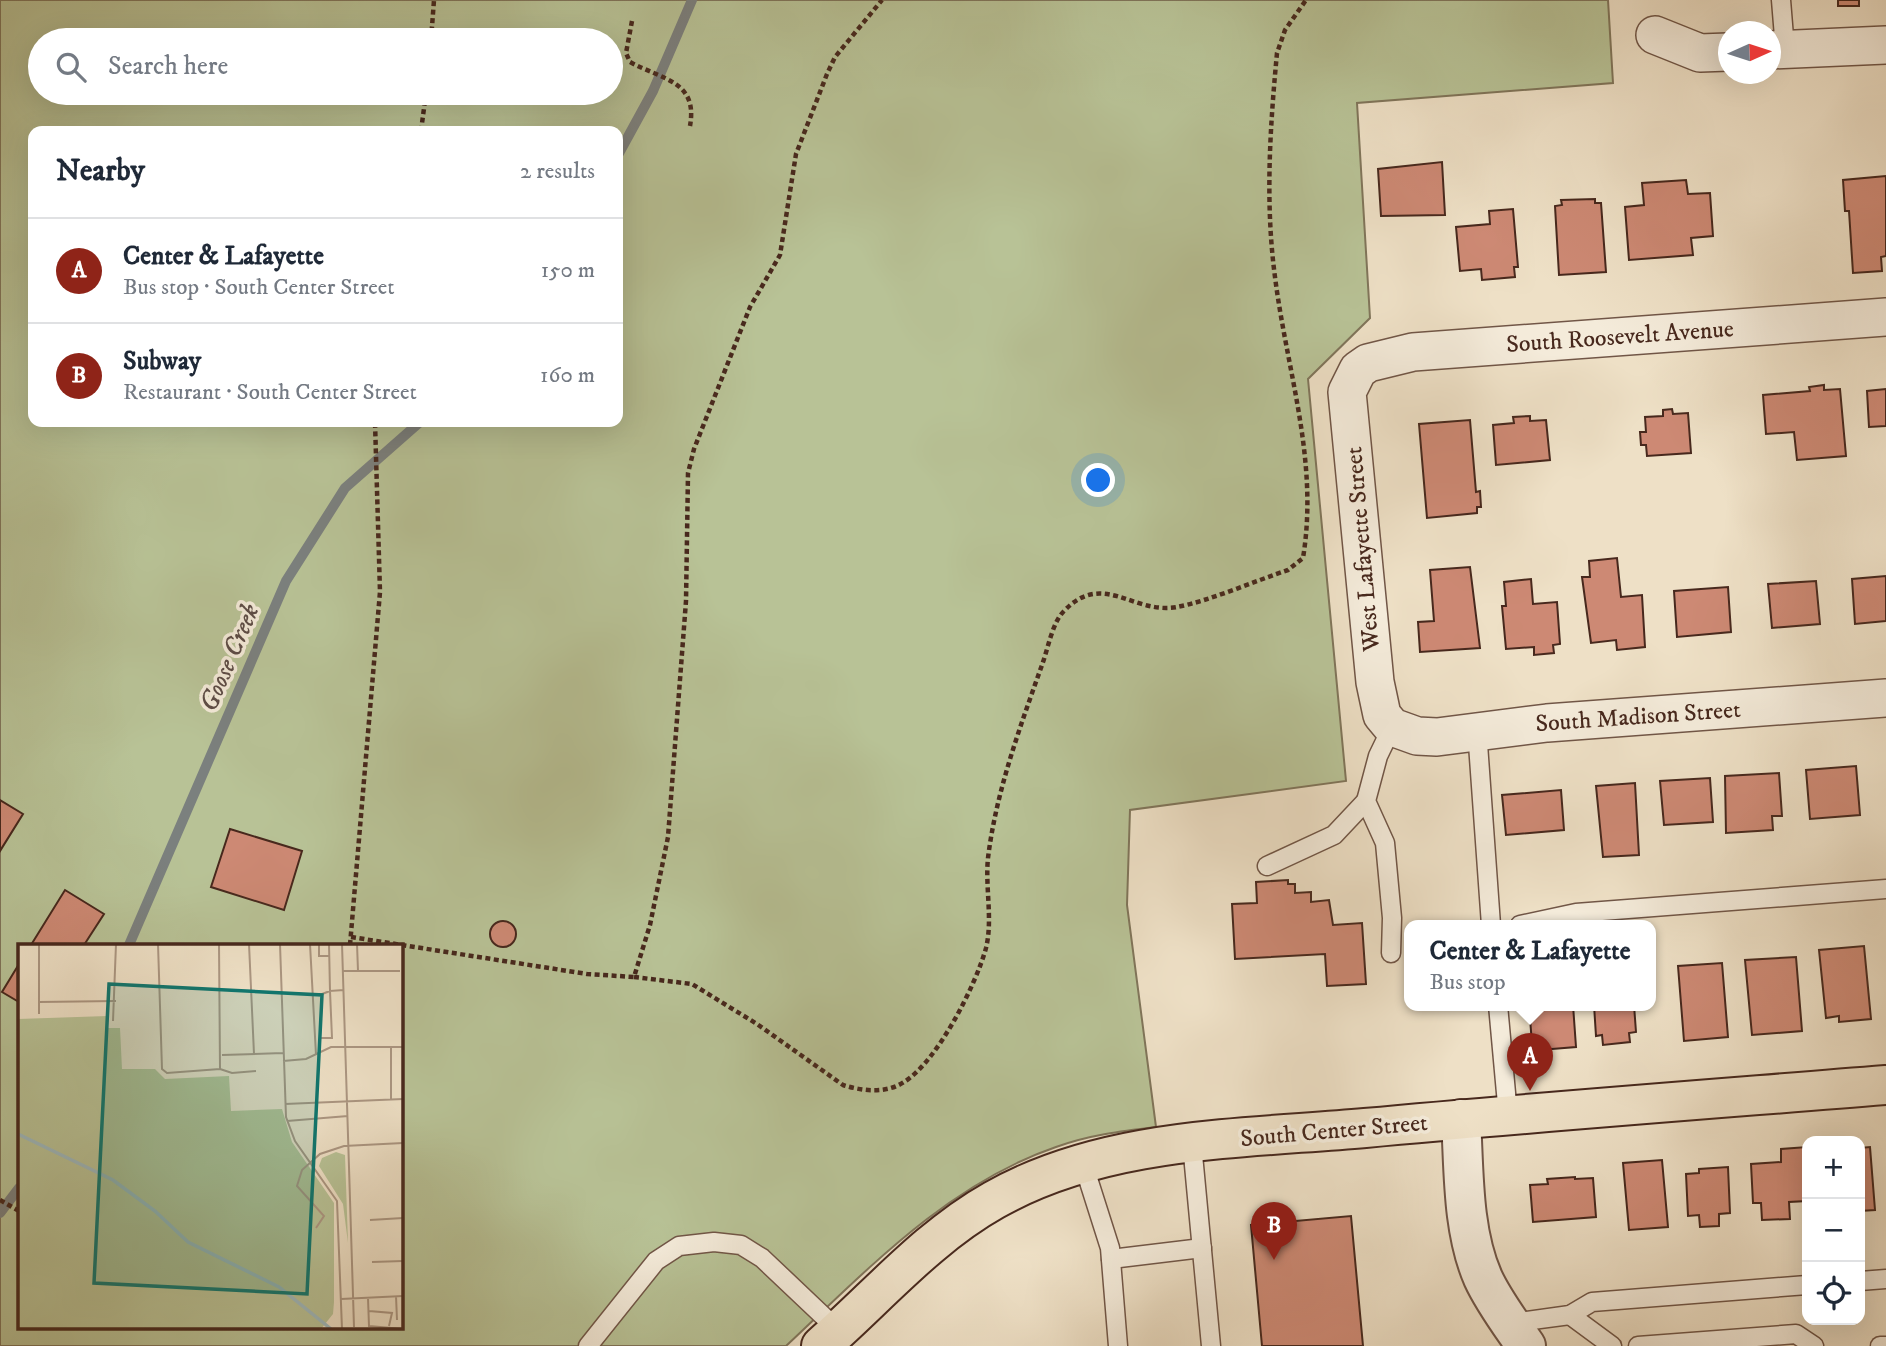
<!DOCTYPE html>
<html lang="en">
<head>
<meta charset="utf-8">
<style>
  :root { --surface:#fff; --page:#f6f6f7; --text:#1f2937; --muted:#747a83; --line:#e0e1e3; --accent:#8f2418 }
  body { margin:0; font-family:"IM FELL DW Pica",serif; background:var(--page); color:var(--text) }
  .controls { position:absolute; right:21px; bottom:21px; display:grid; overflow:hidden; border-radius:14px; box-shadow:0 7px 28px #0002 }
  .controls button { width:63px; height:63px; display:grid; place-items:center; padding:0; border:0; border-bottom:2px solid var(--line); background:var(--surface); color:var(--text); font:35px sans-serif }
  .compass { position:absolute; left:1718px; top:21px; width:63px; height:63px; border-radius:50%; background:var(--surface); box-shadow:0 7px 28px #0002; rotate:87deg }
  .you { position:absolute; left:1099px; top:481px; width:24px; height:24px; margin:-18px; border:5px solid #fff; border-radius:50%; background:#1a73e8; box-shadow:0 0 0 10px #1a73e833 }
  .badge { display:grid; place-items:center; width:46px; height:46px; border-radius:50%; background:var(--accent); color:#fff; font-size:23px; font-weight:700 }
  .pin { position:absolute; translate:-50% -58px; filter:drop-shadow(0 2px 4px #0008) }
  .pin::after { content:''; position:absolute; top:37px; width:24px; height:21px; background:inherit; clip-path:polygon(0 0,100% 0,50% 100%) }
  .popup { position:absolute; left:1404px; top:920px; width:252px; height:91px; box-sizing:border-box; display:grid; place-content:center; border-radius:14px; background:var(--surface); filter:drop-shadow(0 2px 5px #0005); font-size:23px; white-space:nowrap; color:var(--muted) }
  .popup b { font-size:26px; color:var(--text) }
  .popup::after { content:''; position:absolute; left:50%; top:100%; margin-left:-14px; border:14px solid transparent; border-top-color:var(--surface) }
  .list { margin:0; padding:0; list-style:none }
  h2 { display:flex; justify-content:space-between; align-items:center; height:91px; margin:0; padding:0 28px; font-size:30px }
  h2 small { font-size:23px; font-weight:400; color:var(--muted) }
  .list li { display:grid; grid-template-columns:46px 1fr auto; gap:21px; align-items:center; box-sizing:border-box; height:105px; padding:0 28px; border-top:2px solid var(--line) }
  .list b { display:block; font-size:26px; white-space:nowrap }
  .list p { margin:0; font-size:23px; white-space:nowrap; color:var(--muted) }
  .list em { font-size:23px; font-style:normal; color:var(--muted) }
  .icon { flex:none; width:38px; height:38px; fill:none; stroke:currentColor; stroke-width:2; stroke-linecap:round; stroke-linejoin:round }
  .map { position:relative; flex:none; width:1886px; height:1346px; overflow:hidden }
  .search { position:absolute; background:var(--surface); box-shadow:0 7px 28px #0002; left:28px; top:28px; width:595px; height:77px; display:flex; align-items:center; gap:18px; box-sizing:border-box; padding:0 24px; border-radius:38px; color:var(--muted); font-size:26px }
  .panel { position:absolute; background:var(--surface); box-shadow:0 7px 28px #0002; left:28px; top:126px; width:595px; height:301px; border-radius:14px }
  .map>svg:first-child { display:block }
  .green { fill:#b8c296; stroke:#80755a; stroke-width:2; fill-rule:evenodd }
  .lines { fill:none; stroke-linecap:round; stroke-linejoin:round }
  .stream { stroke:#7b807e; stroke-width:10 }
  .building { fill:#cd8974; stroke:#47281d; stroke-width:2 }
  .service-casing { stroke:#715647; stroke-width:21 }
  .minor-casing { stroke:#715647; stroke-width:40 }
  .tertiary-casing { stroke:#715647; stroke-width:42 }
  .primary-casing { stroke:#47281d; stroke-width:42 }
  .path { stroke:#47281d; stroke-width:4.5; stroke-dasharray:5 3.5; stroke-linecap:butt }
  .service { stroke:#f4ebda; stroke-width:18 }
  .minor { stroke:#f4ebda; stroke-width:37 }
  .tertiary { stroke:#f4ebda; stroke-width:38 }
  .primary { stroke:#eee0c6; stroke-width:38 }
  .labels { text-anchor:middle; dominant-baseline:central; stroke-width:7; stroke-linejoin:round; paint-order:stroke }
  .street-label { font-size:24px; fill:#47281d; stroke:#f4ebda }
  .water-label { font-size:26px; font-style:italic; fill:#5d4c46; stroke:#f4ebda }
  .inset-river { fill:none; stroke:#9ebabf; stroke-width:3.5 }
  .inset-road { fill:none; stroke:#ab9682; stroke-width:2 }
  .view { fill:#0f766e; fill-opacity:0.15; stroke:#0f766e; stroke-width:3.5 }
  .inset-edge { fill:none; stroke:#47281d; stroke-width:3.5 }
</style>
</head>
<body>
<div class="map">
<svg width="1886" height="1346" viewBox="0 0 1886 1346">
  <rect width="100%" height="100%" fill="#eee0c6"/>
  <filter id="stains"><feTurbulence type="fractalNoise" baseFrequency=".00286" numOctaves="4"/><feColorMatrix values="0 0 0 0 .2 0 0 0 0 .09 0 0 0 0 .02 0 0 0 .5 -.17"/></filter>
  <radialGradient id="worn" r=".72"><stop offset=".6" stop-color="#630" stop-opacity="0"/><stop offset="1" stop-color="#630" stop-opacity=".3"/></radialGradient>
  <!-- green -->
  <path class="green" d="M0,0H1608L1613,83L1357,103L1370,318L1308,379L1346,781L1130,810L1127,905L1156,1127C1122,1131 1089,1135 1056,1147C948,1184 868,1269 786,1346H0ZM40,40H611V93H40ZM33,131H618V422H33ZM19,945H401V1327H19Z"/>
  <g class="lines">
    <!-- stream -->
    <g class="stream">
      <polyline points="618,155 653,91 692,0"/>
      <polyline points="129,945 286,581 345,488 420,422"/>
      <polyline points="0,1213 19,1188"/>
    </g>
  </g>
  <!-- building -->
  <g class="building">
    <rect x="1838" y="0" width="21" height="6"/>
    <polygon points="1442,162 1445,215 1381,216 1378,169"/>
    <polygon points="1886,176 1886,256 1881,257 1882,271 1853,273 1849,211 1845,211 1843,180"/>
    <polygon points="1686,180 1688,194 1710,193 1713,236 1691,238 1693,255 1629,260 1625,207 1644,205 1642,183"/>
    <polygon points="1595,199 1595,203 1601,203 1606,272 1559,275 1555,206 1562,205 1561,200"/>
    <polygon points="1513,209 1518,267 1514,267 1515,277 1482,280 1481,269 1460,271 1456,227 1490,224 1489,211"/>
    <polygon points="1824,385 1824,390 1840,389 1846,456 1797,460 1794,432 1766,434 1763,395 1810,391 1809,387"/>
    <polygon points="1886,389 1886,426 1869,427 1867,391"/>
    <polygon points="1672,409 1673,414 1688,413 1691,453 1647,456 1646,445 1641,445 1640,432 1646,432 1645,417 1663,416 1663,410"/>
    <polygon points="1530,416 1530,421 1546,420 1550,460 1496,465 1493,425 1514,423 1513,417"/>
    <polygon points="1470,420 1476,492 1480,491 1481,507 1477,507 1477,513 1427,518 1419,424"/>
    <polygon points="1617,558 1621,597 1642,595 1645,647 1617,650 1616,640 1591,643 1582,577 1590,577 1589,561"/>
    <polygon points="1470,567 1480,648 1420,652 1418,622 1434,621 1430,570"/>
    <polygon points="1886,576 1886,621 1855,624 1852,579"/>
    <polygon points="1531,579 1533,604 1557,602 1560,644 1553,645 1554,653 1534,655 1534,647 1506,649 1502,606 1506,606 1504,582"/>
    <polygon points="1816,581 1820,624 1772,628 1768,584"/>
    <polygon points="1728,587 1731,632 1677,637 1674,591"/>
    <polygon points="1856,766 1860,815 1810,819 1806,770"/>
    <polygon points="1779,773 1782,816 1772,816 1773,830 1726,833 1725,776"/>
    <polygon points="1710,778 1713,822 1664,825 1660,781"/>
    <polygon points="1635,783 1639,855 1603,857 1596,786"/>
    <polygon points="1561,790 1564,830 1506,835 1502,795"/>
    <polygon points="0,800 23,814 0,851"/>
    <polygon points="230,829 302,851 284,910 211,887"/>
    <polygon points="1288,880 1288,884 1295,884 1295,893 1311,892 1311,902 1329,900 1333,925 1362,923 1366,984 1327,986 1325,954 1235,959 1232,904 1257,903 1256,882"/>
    <polygon points="65,890 104,914 84,945 31,945"/>
    <circle cx="503" cy="934" r="13"/>
    <polygon points="1864,946 1871,1019 1839,1022 1839,1016 1826,1018 1819,950"/>
    <polygon points="1796,957 1802,1031 1752,1035 1745,960"/>
    <polygon points="1722,963 1728,1037 1684,1041 1678,966"/>
    <polygon points="19,964 19,1002 2,992"/>
    <polygon points="1529,1005 1573,1005 1576,1047 1540,1050 1539,1044 1532,1044"/>
    <polygon points="1594,1005 1634,1005 1636,1032 1629,1033 1630,1042 1603,1045 1602,1035 1596,1036"/>
    <polygon points="1807,1147 1807,1201 1789,1202 1790,1219 1762,1220 1761,1203 1753,1203 1751,1164 1781,1162 1781,1149"/>
    <polygon points="1870,1147 1875,1210 1860,1211 1860,1148"/>
    <polygon points="1662,1160 1668,1227 1629,1230 1623,1163"/>
    <polygon points="1728,1167 1730,1213 1719,1214 1719,1226 1700,1227 1699,1215 1688,1216 1686,1174 1699,1173 1699,1169"/>
    <polygon points="1575,1177 1575,1179 1593,1178 1596,1217 1533,1222 1530,1185 1548,1184 1547,1179"/>
    <polygon points="1351,1216 1363,1346 1262,1346 1251,1225"/>
  </g>
  <g class="lines">
    <!-- service casing -->
    <g class="service-casing">
      <g id="service">
        <polyline points="1781,0 1785,49"/>
        <polyline points="1477,730 1491,925"/>
        <polyline points="1267,866 1334,835 1366,801"/>
        <polyline points="1520,925 1576,913 1886,889"/>
        <polyline points="1391,953 1392,918 1385,843 1366,801 1378,756 1392,727"/>
        <polyline points="1498,1005 1508,1115"/>
        <polyline points="1192,1144 1211,1346"/>
        <polyline points="1083,1163 1110,1248 1118,1346"/>
        <polyline points="1111,1259 1202,1248"/>
        <polyline points="1860,1281 1886,1279"/>
        <polyline points="1570,1315 1612,1346"/>
        <polyline points="1511,1323 1570,1315 1592,1302 1807,1285"/>
        <polyline points="588,1346 656,1261 679,1246 714,1242 741,1245 762,1258 839,1331"/>
        <polyline points="1638,1346 1796,1334 1814,1346"/>
        <polyline points="1880,1346 1886,1346"/>
      </g>
    </g>
    <!-- minor casing -->
    <g class="minor-casing">
      <g id="minor">
        <polyline points="1655,35 1700,53 1728,52"/>
        <polyline points="1770,50 1886,45"/>
        <polyline points="1886,317 1413,352 1368,363 1358,370 1347,392 1375,682 1382,715 1392,727 1417,736 1437,737 1547,723 1886,698"/>
      </g>
    </g>
    <!-- tertiary casing -->
    <g class="tertiary-casing">
      <path id="tertiary" d="M1461,1119C1464,1170 1462,1230 1483,1278C1494,1302 1511,1324 1526,1346"/>
    </g>
    <!-- primary casing -->
    <g class="primary-casing">
      <path id="primary" d="M821,1346C878,1296 928,1237 994,1200C1105,1137 1241,1139 1365,1128C1538,1112 1712,1099 1886,1085"/>
    </g>
    <!-- path -->
    <g class="path">
      <path d="M632,21L626,53L630,62C663,80 698,81 690,126"/>
      <polyline points="431,40 434,0"/>
      <polyline points="421,131 426,93"/>
      <polyline points="351,937 587,974 634,977 650,925 668,837 686,601 688,473 694,449 750,307 780,255 796,154 827,74 835,57 882,0"/>
      <polyline points="350,945 380,592 375,422"/>
      <path d="M634,977L692,984L757,1024L843,1085C862,1091 886,1094 904,1082C937,1062 976,985 986,948C993,920 985,887 988,858C996,792 1020,727 1042,665C1048,649 1052,623 1064,611C1103,570 1133,615 1177,607C1209,601 1255,581 1288,570L1303,558C1319,461 1287,372 1275,277C1265,203 1270,127 1277,53L1285,30L1306,0"/>
      <polyline points="0,1200 19,1211"/>
    </g>
    <!-- service -->
    <use href="#service" class="service"/>
    <!-- minor -->
    <use href="#minor" class="minor"/>
    <!-- tertiary -->
    <use href="#tertiary" class="tertiary"/>
    <!-- primary -->
    <use href="#primary" class="primary"/>
  </g>
  <g class="labels">
    <!-- street labels -->
    <g class="street-label">
      <text transform="translate(1620 337) rotate(-4)">South Roosevelt Avenue</text>
      <text transform="translate(1363 549) rotate(-95)">West Lafayette Street</text>
      <text transform="translate(1638 717) rotate(-4)">South Madison Street</text>
      <text transform="translate(1334 1131) rotate(-5)">South Center Street</text>
    </g>
    <!-- water labels -->
    <g class="water-label">
      <text transform="translate(230 658) rotate(-67)">Goose Creek</text>
    </g>
  </g>
  <!-- overview -->
  <g transform="translate(18 944)">
    <rect width="385" height="385" fill="#eee0c6"/>
    <path d="M89,72V84H102L104,125H137L147,135L211,132L213,167L264,165L274,198L316,259V358L315,370L303,385H0V75ZM318,208L327,211L330,299L325,260L301,222L304,214Z" fill="#b8c296"/>
    <path class="inset-river" d="M0,190L95,236L137,267L170,298L261,343L313,385"/>
    <path class="inset-road" d="M140,0L144,125L149,129L202,125M201,0L202,125M231,0L236,110M262,0L268,173L277,197L319,257L324,385M292,0L298,111M301,0V12H311M311,0L312,47L326,46M324,0L336,383M339,0L340,27M325,27H382M312,47L314,94H302L304,50ZM21,58L98,57M21,70V0M95,77L98,0M204,111L265,109M265,117L288,115L313,103H385M202,125L214,129L238,127M373,155V103M267,160L385,155M269,177L330,172M352,276L385,274M298,284L306,272L279,242L284,226L302,210L326,202L385,199M354,318L385,317M378,352L379,376M350,354L351,382L385,385M323,355L385,352M351,367L374,369L371,382"/>
    <path class="view" d="M91,40L304,51L289,350L76,339Z"/>
    <rect width="385" height="385" class="inset-edge"/>
  </g>
  <rect width="100%" height="100%" filter="url(#stains)"/>
  <rect width="100%" height="100%" fill="url(#worn)"/>
</svg>
<div class="controls">
<button>+</button>
<button>−</button>
<button><svg class="icon" aria-label="locate" viewBox="0 0 24 24"><circle cx="12" cy="12" r="6"/><path d="M12 2v4M12 18v4M2 12h4M18 12h4"/></svg></button>
</div>
<svg class="compass" viewBox="-18 -18 36 36"><path d="M0-13l5 13h-10z" fill="#e53935"/><path d="M0 13l5-13h-10z" fill="#747a83"/></svg>
<div class="you"></div>
<div class="pin badge" style="left:1530px;top:1091px">A</div>
<div class="popup"><b>Center &amp; Lafayette</b>Bus stop</div>
<div class="pin badge" style="left:1274px;top:1260px">B</div>
<div class="search"><svg class="icon" aria-label="search" viewBox="0 0 24 24"><circle cx="10" cy="10" r="6"/><path d="M15 15l6 6"/></svg>Search here</div>
<section class="panel">
<h2>Nearby<small>2 results</small></h2>
<ul class="list">
<li><span class="badge">A</span><div><b>Center &amp; Lafayette</b><p>Bus stop · South Center Street</p></div><em>150 m</em></li>
<li><span class="badge">B</span><div><b>Subway</b><p>Restaurant · South Center Street</p></div><em>160 m</em></li>
</ul>
</section>
</div>
</body>
</html>
